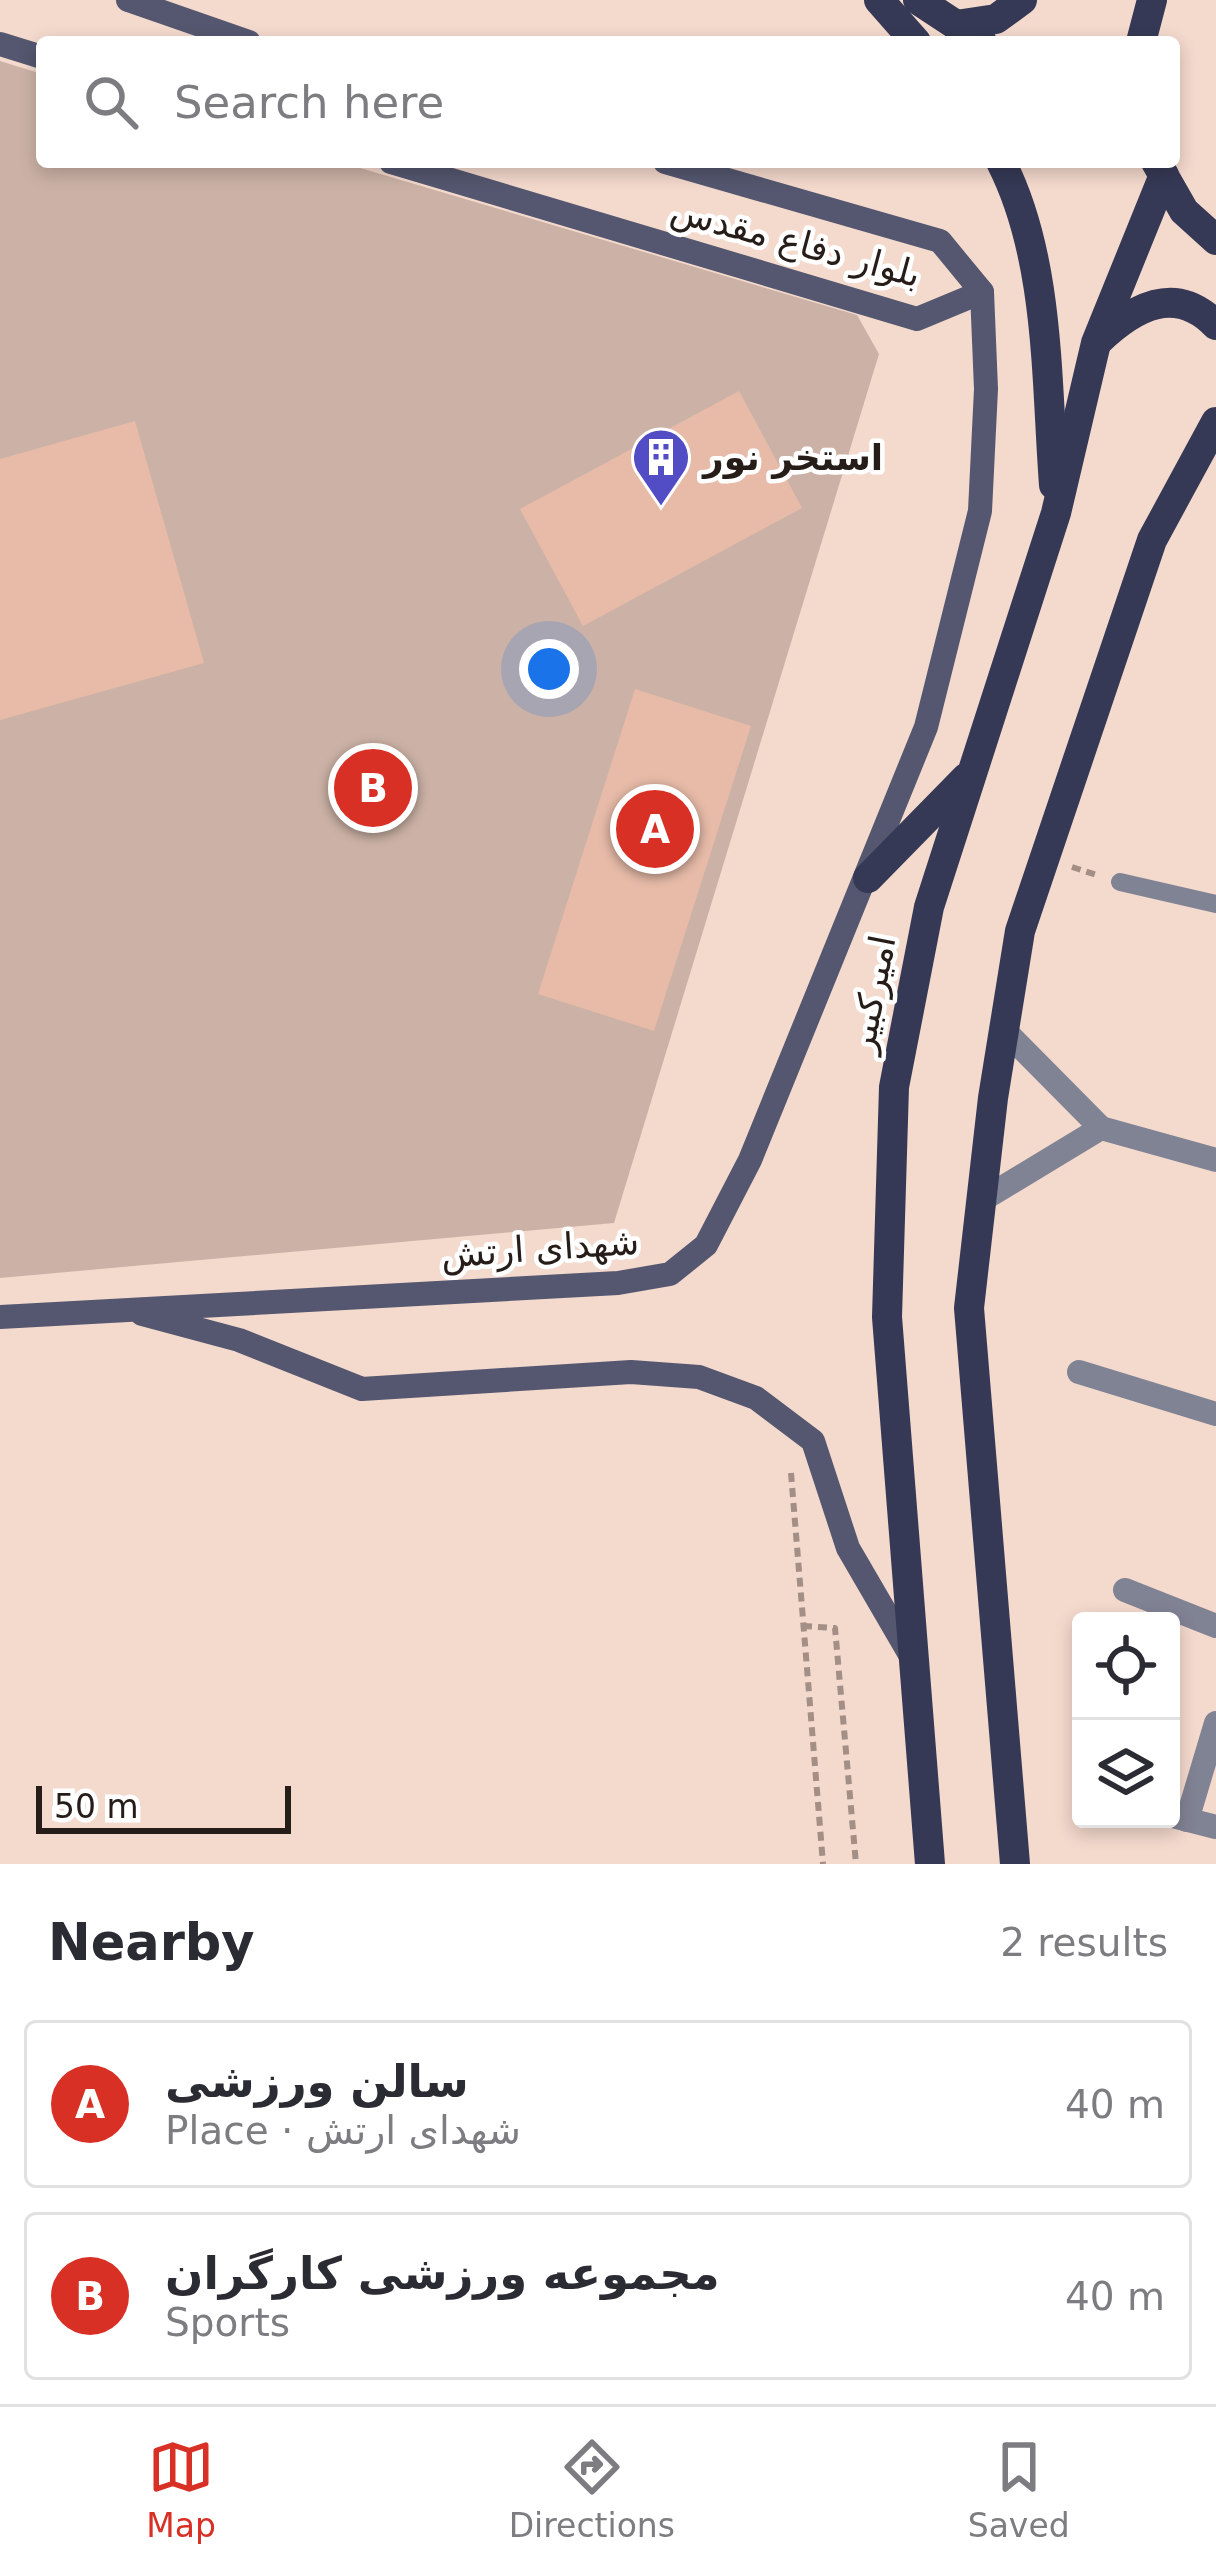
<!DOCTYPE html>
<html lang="en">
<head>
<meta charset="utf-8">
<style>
  :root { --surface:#fff; --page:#f2f2f3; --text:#2b2b33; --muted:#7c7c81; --line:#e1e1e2; --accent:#d93025 }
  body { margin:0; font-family:"DejaVu Sans","Noto Naskh Arabic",sans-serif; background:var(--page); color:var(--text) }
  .controls { position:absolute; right:36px; bottom:36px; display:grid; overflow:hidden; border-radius:12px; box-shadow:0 6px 18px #0003 }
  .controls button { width:108px; height:108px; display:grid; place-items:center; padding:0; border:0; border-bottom:3px solid var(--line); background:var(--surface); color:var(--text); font:60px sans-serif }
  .scale { position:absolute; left:36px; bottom:30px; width:255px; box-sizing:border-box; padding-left:12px; border:6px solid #261d18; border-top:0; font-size:33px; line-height:42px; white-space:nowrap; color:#261d18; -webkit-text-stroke:9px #fff; paint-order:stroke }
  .you { position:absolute; left:549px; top:669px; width:42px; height:42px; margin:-30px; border:9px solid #fff; border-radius:50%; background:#1a73e8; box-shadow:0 0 0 18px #1a73e833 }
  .badge { display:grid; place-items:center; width:78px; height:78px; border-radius:50%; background:var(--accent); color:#fff; font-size:39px; font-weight:700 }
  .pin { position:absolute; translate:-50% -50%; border:6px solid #fff; box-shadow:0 3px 12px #0006 }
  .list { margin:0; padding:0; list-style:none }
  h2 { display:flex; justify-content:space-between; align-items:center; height:156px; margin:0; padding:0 48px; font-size:51px }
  h2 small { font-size:39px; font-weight:400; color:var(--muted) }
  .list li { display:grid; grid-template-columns:78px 1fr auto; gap:36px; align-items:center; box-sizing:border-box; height:168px; margin:0 24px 24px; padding:0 24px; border:3px solid var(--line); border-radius:12px }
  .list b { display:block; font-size:45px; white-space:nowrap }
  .list p { margin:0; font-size:39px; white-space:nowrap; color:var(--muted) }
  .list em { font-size:39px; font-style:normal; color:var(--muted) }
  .icon { flex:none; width:66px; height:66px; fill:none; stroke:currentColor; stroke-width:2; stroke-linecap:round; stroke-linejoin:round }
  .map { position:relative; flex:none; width:1216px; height:1864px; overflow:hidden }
  .search { position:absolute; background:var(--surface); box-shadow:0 6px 18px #0003; left:36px; right:36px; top:36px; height:132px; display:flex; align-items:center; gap:30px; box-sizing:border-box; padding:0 42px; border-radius:12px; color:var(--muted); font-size:45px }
  .sheet { height:540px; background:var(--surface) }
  nav { display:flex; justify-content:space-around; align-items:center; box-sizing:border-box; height:168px; border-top:3px solid var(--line); background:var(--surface); font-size:33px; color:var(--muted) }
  nav a { display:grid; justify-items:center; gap:6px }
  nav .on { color:var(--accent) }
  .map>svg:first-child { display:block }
  .green { fill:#ccb2a6 }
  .building { fill:#e7bba8 }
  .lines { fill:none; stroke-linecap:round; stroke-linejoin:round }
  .path { stroke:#a38f86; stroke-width:6; stroke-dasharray:9 6; stroke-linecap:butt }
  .lane { stroke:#808394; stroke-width:18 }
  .street { stroke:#808394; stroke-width:24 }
  .secondary { stroke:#54576f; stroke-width:24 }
  .primary { stroke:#363955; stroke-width:30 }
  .labels { text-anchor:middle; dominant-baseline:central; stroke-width:9; stroke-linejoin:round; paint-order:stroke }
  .street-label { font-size:36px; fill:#261d18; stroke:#fff }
  .poi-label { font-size:36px; font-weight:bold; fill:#261d18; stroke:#fff; text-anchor:start }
</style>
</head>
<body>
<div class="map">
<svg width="1216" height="1864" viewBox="0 0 1216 1864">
  <rect width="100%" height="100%" fill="#f4d9cd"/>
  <!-- green -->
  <polygon class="green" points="0,61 42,74 42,162 340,162 857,315 879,354 614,1223 0,1278"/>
  <!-- building -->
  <g class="building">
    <polygon points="739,391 802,508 583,626 520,509"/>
    <polygon points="135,421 204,663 0,720 0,459"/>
    <polygon points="635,689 751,726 654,1031 538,994"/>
  </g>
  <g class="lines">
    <!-- path -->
    <g class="path">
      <polyline points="1072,867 1100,876"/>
      <polyline points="791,1473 823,1864"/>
      <polyline points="803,1626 835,1628 856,1864"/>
    </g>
    <!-- lane -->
    <polyline class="lane" points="1120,882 1216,904"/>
    <!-- street -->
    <g class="street">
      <polyline points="1004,1030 1101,1128 1216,1160"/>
      <polyline points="982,1200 1101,1128"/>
      <polyline points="1079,1372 1216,1414"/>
      <polyline points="1125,1590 1216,1626"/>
      <polyline points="1173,1816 1216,1827"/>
      <polyline points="1187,1820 1216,1723"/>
    </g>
    <!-- secondary -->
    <g class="secondary">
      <polyline points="128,0 249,42"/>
      <polyline points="0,44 42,57"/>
      <polyline points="391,162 917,319 982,292 940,241 665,162"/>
      <polyline points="142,1314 239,1340 362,1389 631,1372 699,1377 756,1398 813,1441 848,1548 912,1658"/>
      <polyline points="0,1317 618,1283 670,1274 706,1245 750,1160 926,727 980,511 986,389 982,292"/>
    </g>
    <!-- primary -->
    <g class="primary">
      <polyline points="879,0 916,42"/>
      <polyline points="918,0 982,42"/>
      <polyline points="956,25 996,19 1022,0"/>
      <polyline points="1141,42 1152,0"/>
      <path d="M1001,162C1050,258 1046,379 1054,485"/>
      <polyline points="1156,162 1184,211 1216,240"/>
      <path d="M1099,340C1135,306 1176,284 1216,325"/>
      <polyline points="868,878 966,778"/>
      <polyline points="930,1864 887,1317 894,1087 929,907 1056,513 1096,343 1164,175"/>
      <polyline points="1015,1864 969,1308 993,1098 1020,931 1152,540 1216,422"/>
    </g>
  </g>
  <!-- icons -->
  <defs>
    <g id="building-pin" transform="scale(3)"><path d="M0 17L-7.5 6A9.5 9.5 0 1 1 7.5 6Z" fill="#524dc4" stroke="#fff"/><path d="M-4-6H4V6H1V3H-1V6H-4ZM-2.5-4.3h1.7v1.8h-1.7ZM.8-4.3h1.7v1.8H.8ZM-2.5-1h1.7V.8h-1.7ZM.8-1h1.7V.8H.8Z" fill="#fff"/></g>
  </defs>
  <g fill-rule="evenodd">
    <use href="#building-pin" x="661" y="457"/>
  </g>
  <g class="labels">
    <!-- street labels -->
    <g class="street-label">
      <text transform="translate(796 242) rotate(15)">بلوار دفاع مقدس</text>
      <text transform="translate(872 994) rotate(-79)">امیرکبیر</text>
      <text transform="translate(540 1248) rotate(-4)">شهدای ارتش</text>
    </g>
    <!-- poi labels -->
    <g class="poi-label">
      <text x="703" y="457">استخر نور</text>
    </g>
  </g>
</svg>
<div class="controls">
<button><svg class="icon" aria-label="locate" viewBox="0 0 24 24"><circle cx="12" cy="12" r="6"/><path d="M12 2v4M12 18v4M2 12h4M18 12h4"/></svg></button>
<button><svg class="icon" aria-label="layers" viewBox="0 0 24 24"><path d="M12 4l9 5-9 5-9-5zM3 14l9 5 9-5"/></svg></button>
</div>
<div class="scale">50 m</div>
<div class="you"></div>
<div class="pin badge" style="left:655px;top:829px">A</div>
<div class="pin badge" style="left:373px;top:788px">B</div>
<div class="search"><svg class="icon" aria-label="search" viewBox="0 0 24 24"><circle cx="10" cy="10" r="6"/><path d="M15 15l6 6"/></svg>Search here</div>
</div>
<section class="sheet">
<h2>Nearby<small>2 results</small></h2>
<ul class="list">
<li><span class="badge">A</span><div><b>سالن ورزشی</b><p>Place · شهدای ارتش</p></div><em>40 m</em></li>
<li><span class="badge">B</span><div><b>مجموعه ورزشی کارگران</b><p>Sports</p></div><em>40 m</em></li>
</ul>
</section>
<nav>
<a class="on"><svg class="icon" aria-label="map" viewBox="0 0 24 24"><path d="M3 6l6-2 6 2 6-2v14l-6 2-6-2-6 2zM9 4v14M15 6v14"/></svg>Map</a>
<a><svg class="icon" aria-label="directions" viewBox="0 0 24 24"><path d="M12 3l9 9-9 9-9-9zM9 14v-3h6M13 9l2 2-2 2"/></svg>Directions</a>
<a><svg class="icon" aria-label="saved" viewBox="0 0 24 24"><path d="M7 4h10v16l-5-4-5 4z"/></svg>Saved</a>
</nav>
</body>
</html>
